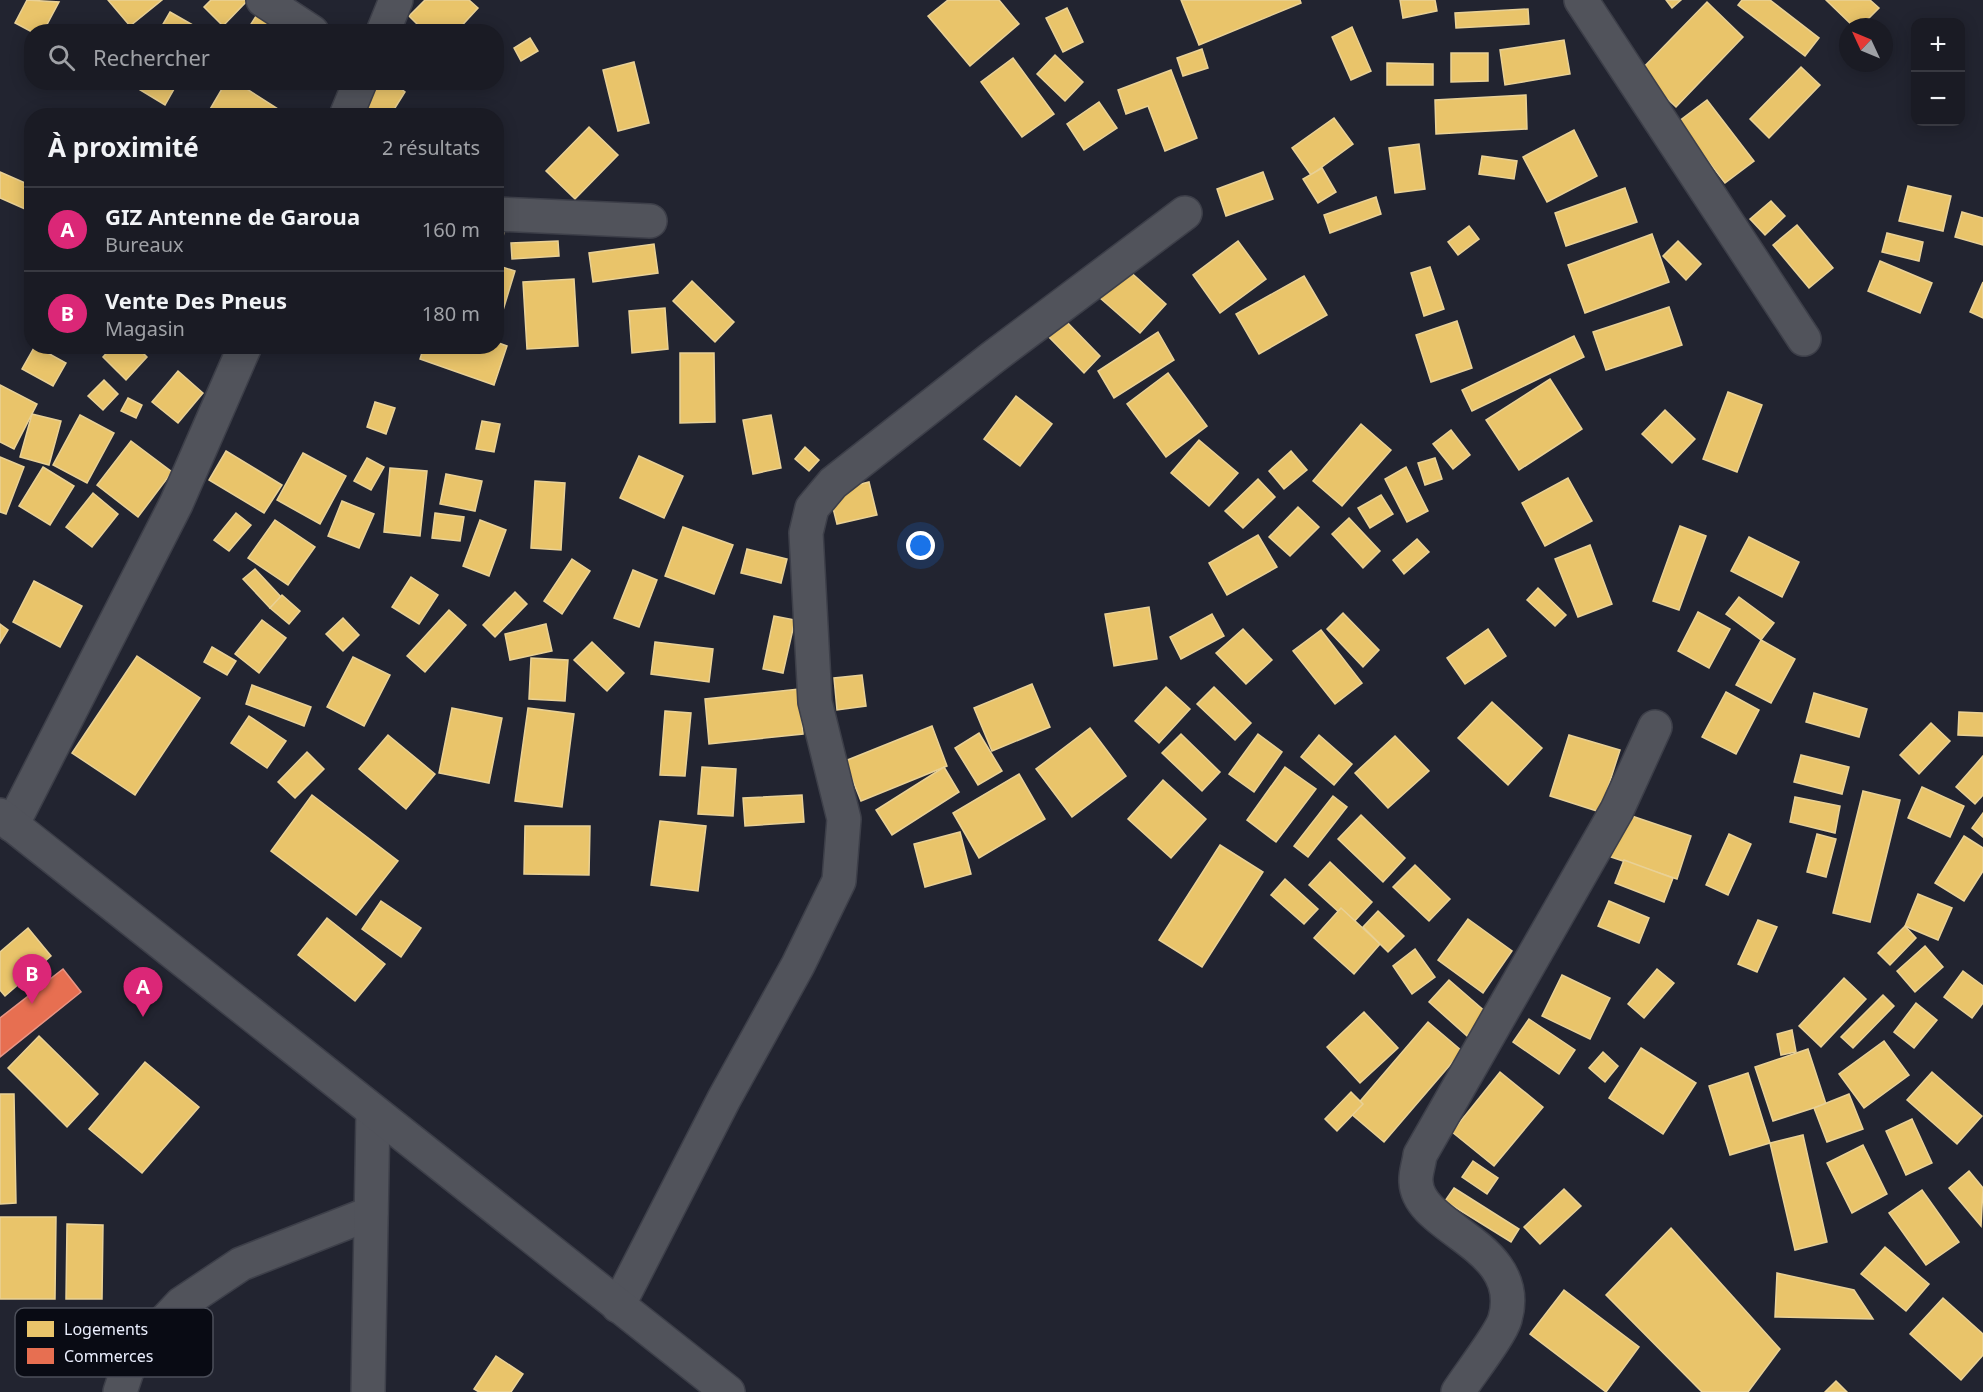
<!DOCTYPE html>
<html lang="fr">
<head>
<meta charset="utf-8">
<style>
  :root { --surface:#1a1b24; --page:#272831; --text:#f1f3f6; --muted:#9fa1a6; --line:#383941; --accent:#db2777 }
  body { margin:0; font-family:"Noto Sans",sans-serif; background:var(--page); color:var(--text) }
  .controls { position:absolute; right:18px; top:18px; display:grid; overflow:hidden; border-radius:12px; box-shadow:0 3px 15px #0003 }
  .controls button { width:54px; height:54px; display:grid; place-items:center; padding:0; border:0; border-bottom:2px solid var(--line); background:var(--surface); color:var(--text); font:30px sans-serif }
  .compass { position:absolute; left:1839px; top:18px; width:54px; height:54px; border-radius:50%; background:var(--surface); box-shadow:0 3px 15px #0003; rotate:314deg }
  .you { position:absolute; left:921px; top:546px; width:21px; height:21px; margin:-15px; border:4px solid #fff; border-radius:50%; background:#1a73e8; box-shadow:0 0 0 9px #1a73e833 }
  .badge { display:grid; place-items:center; width:39px; height:39px; border-radius:50%; background:var(--accent); color:#fff; font-size:20px; font-weight:700 }
  .pin { position:absolute; translate:-50% -50px; filter:drop-shadow(0 2px 3px #0008) }
  .pin::after { content:''; position:absolute; top:32px; width:21px; height:18px; background:inherit; clip-path:polygon(0 0,100% 0,50% 100%) }
  .list { margin:0; padding:0; list-style:none }
  h2 { display:flex; justify-content:space-between; align-items:center; height:78px; margin:0; padding:0 24px; font-size:26px }
  h2 small { font-size:20px; font-weight:400; color:var(--muted) }
  .list li { display:grid; grid-template-columns:39px 1fr auto; gap:18px; align-items:center; box-sizing:border-box; height:84px; padding:0 24px; border-top:2px solid var(--line) }
  .list b { display:block; font-size:22px; white-space:nowrap }
  .list p { margin:0; font-size:20px; white-space:nowrap; color:var(--muted) }
  .list em { font-size:20px; font-style:normal; color:var(--muted) }
  .icon { flex:none; width:33px; height:33px; fill:none; stroke:currentColor; stroke-width:2; stroke-linecap:round; stroke-linejoin:round }
  .map { position:relative; flex:none; width:1983px; height:1392px; overflow:hidden }
  .search { position:absolute; background:var(--surface); box-shadow:0 3px 15px #0003; left:24px; top:24px; width:480px; height:66px; display:flex; align-items:center; gap:15px; box-sizing:border-box; padding:0 21px; border-radius:24px; color:var(--muted); font-size:22px }
  .panel { position:absolute; background:var(--surface); box-shadow:0 3px 15px #0003; left:24px; top:108px; width:480px; height:246px; border-radius:24px }
  .map>svg:first-child { display:block }
  .homes { fill:#e9c46a; stroke:#e9d196; stroke-width:1.5 }
  .shops { fill:#e76f51; stroke:#e89585; stroke-width:1.5 }
  .lines { fill:none; stroke-linecap:round; stroke-linejoin:round }
  .minor-casing { stroke:#3d3f49; stroke-width:36 }
  .tertiary-casing { stroke:#3d3f49; stroke-width:36 }
  .minor { stroke:#51535b; stroke-width:33 }
  .tertiary { stroke:#51535b; stroke-width:33 }
  .key { fill:#090b14; stroke:#4c4f5a; stroke-width:1.5 }
  .key-label { font-size:16px; fill:#eaeefd }
</style>
</head>
<body>
<div class="map">
<svg width="1983" height="1392" viewBox="0 0 1983 1392">
  <rect width="100%" height="100%" fill="#222430"/>
  <!-- homes -->
  <g class="homes">
    <polygon points="27,0 59,2 43,32 32,32 15,23"/>
    <polygon points="108,0 162,0 130,26"/>
    <polygon points="211,0 246,0 247,1 223,26 204,7"/>
    <polygon points="425,0 469,0 478,8 456,32 425,32 409,16"/>
    <polygon points="948,0 999,0 1019,24 970,66 928,16"/>
    <polygon points="1181,0 1300,0 1301,3 1199,45"/>
    <polygon points="1400,0 1435,0 1437,11 1403,18"/>
    <polygon points="1666,0 1681,0 1672,8"/>
    <polygon points="1742,0 1770,0 1819,38 1805,56 1738,5"/>
    <polygon points="1826,0 1870,0 1879,8 1860,27 1854,27"/>
    <polygon points="1707,2 1743,37 1676,107 1639,72"/>
    <polygon points="1067,8 1083,42 1063,52 1046,18"/>
    <polygon points="1528,9 1529,24 1456,28 1455,13"/>
    <polygon points="170,12 205,32 159,31"/>
    <polygon points="258,13 286,32 246,32"/>
    <polygon points="1352,27 1371,71 1351,80 1332,37"/>
    <polygon points="530,38 538,51 521,61 514,48"/>
    <polygon points="1564,40 1570,74 1505,85 1500,50"/>
    <polygon points="1202,49 1208,68 1183,76 1177,58"/>
    <polygon points="1451,53 1488,53 1488,81 1451,82"/>
    <polygon points="1055,55 1083,82 1065,101 1037,74"/>
    <polygon points="1013,58 1054,114 1022,137 981,82"/>
    <polygon points="634,62 649,123 618,131 603,70"/>
    <polygon points="1387,63 1433,64 1433,85 1387,85"/>
    <polygon points="1801,67 1820,85 1769,138 1750,119"/>
    <polygon points="1171,70 1197,138 1165,151 1148,106 1126,114 1118,90"/>
    <polygon points="127,82 178,82 165,105"/>
    <polygon points="226,82 236,82 289,116 206,116"/>
    <polygon points="374,82 392,82 405,92 390,116 372,116 358,106"/>
    <polygon points="1526,95 1527,129 1436,134 1435,100"/>
    <polygon points="1707,100 1754,161 1725,183 1678,122"/>
    <polygon points="1099,102 1117,128 1084,150 1067,124"/>
    <polygon points="1334,118 1353,144 1311,175 1292,148"/>
    <polygon points="589,127 618,155 575,199 546,171"/>
    <polygon points="1574,130 1597,176 1547,202 1523,157"/>
    <polygon points="1419,144 1425,189 1395,193 1389,148"/>
    <polygon points="1482,156 1517,161 1514,179 1479,174"/>
    <polygon points="1322,168 1336,192 1318,203 1303,179"/>
    <polygon points="0,172 32,186 32,212 0,198"/>
    <polygon points="1263,172 1273,199 1226,216 1217,189"/>
    <polygon points="1908,186 1951,196 1943,231 1899,221"/>
    <polygon points="1625,188 1637,222 1566,246 1555,213"/>
    <polygon points="1376,197 1381,214 1330,233 1324,215"/>
    <polygon points="1771,201 1785,216 1765,235 1750,219"/>
    <polygon points="1962,212 1983,218 1983,245 1955,237"/>
    <polygon points="496,221 505,222 502,246 496,246"/>
    <polygon points="1797,225 1833,268 1809,288 1773,245"/>
    <polygon points="1469,226 1479,239 1458,255 1448,242"/>
    <polygon points="1887,233 1923,242 1919,261 1882,252"/>
    <polygon points="1652,234 1669,282 1585,313 1568,265"/>
    <polygon points="558,241 559,256 512,259 511,243"/>
    <polygon points="1238,241 1266,279 1220,313 1193,275"/>
    <polygon points="1678,241 1701,264 1686,280 1663,256"/>
    <polygon points="654,244 658,273 593,282 589,253"/>
    <polygon points="1880,261 1932,283 1920,313 1868,291"/>
    <polygon points="496,265 515,271 500,320 496,319"/>
    <polygon points="1430,267 1444,309 1424,316 1411,273"/>
    <polygon points="1126,268 1166,304 1140,333 1100,298"/>
    <polygon points="1304,276 1327,315 1259,354 1236,314"/>
    <polygon points="574,279 578,346 527,349 523,282"/>
    <polygon points="692,281 734,322 715,342 673,301"/>
    <polygon points="1983,282 1983,318 1970,312"/>
    <polygon points="1669,307 1682,345 1606,370 1593,332"/>
    <polygon points="665,308 668,349 632,353 629,311"/>
    <polygon points="1062,317 1100,356 1084,373 1045,333"/>
    <polygon points="1457,321 1472,368 1431,382 1416,335"/>
    <polygon points="1158,332 1174,360 1114,398 1098,371"/>
    <polygon points="1574,336 1584,357 1472,411 1462,390"/>
    <polygon points="496,342 507,346 494,385 420,359 424,346 496,346"/>
    <polygon points="35,346 66,363 53,386 22,369"/>
    <polygon points="113,346 136,346 147,357 126,380 103,357"/>
    <polygon points="680,353 714,353 715,422 680,423"/>
    <polygon points="178,371 203,393 178,423 152,402"/>
    <polygon points="1168,373 1207,426 1166,457 1127,404"/>
    <polygon points="1550,379 1582,429 1519,470 1486,420"/>
    <polygon points="104,380 118,394 103,410 88,396"/>
    <polygon points="0,385 37,404 14,449 0,442"/>
    <polygon points="1728,392 1762,405 1737,472 1703,459"/>
    <polygon points="1016,396 1052,424 1020,466 984,439"/>
    <polygon points="128,398 142,405 136,418 121,411"/>
    <polygon points="375,402 395,408 386,434 367,427"/>
    <polygon points="1665,410 1695,439 1672,463 1642,434"/>
    <polygon points="32,414 61,421 49,465 20,457"/>
    <polygon points="80,415 114,433 87,483 53,465"/>
    <polygon points="771,415 781,468 753,474 743,420"/>
    <polygon points="482,421 500,424 494,452 476,449"/>
    <polygon points="1361,424 1391,450 1342,506 1313,481"/>
    <polygon points="1451,430 1470,455 1453,469 1433,444"/>
    <polygon points="1199,440 1238,473 1209,506 1171,473"/>
    <polygon points="131,441 172,472 138,517 97,485"/>
    <polygon points="805,447 819,460 809,471 795,459"/>
    <polygon points="226,451 282,485 264,513 209,480"/>
    <polygon points="1291,451 1307,470 1284,489 1269,471"/>
    <polygon points="303,453 346,476 320,524 277,500"/>
    <polygon points="639,456 683,476 664,518 620,498"/>
    <polygon points="0,457 24,467 6,514 0,512"/>
    <polygon points="367,458 384,467 371,490 354,481"/>
    <polygon points="1435,458 1442,479 1425,485 1418,463"/>
    <polygon points="43,467 74,486 50,525 19,506"/>
    <polygon points="1406,467 1428,511 1407,522 1385,479"/>
    <polygon points="390,468 427,471 420,536 384,532"/>
    <polygon points="446,474 482,481 475,511 440,504"/>
    <polygon points="1568,478 1592,521 1545,546 1522,503"/>
    <polygon points="1258,479 1275,497 1243,528 1225,511"/>
    <polygon points="535,481 565,483 561,550 531,548"/>
    <polygon points="869,482 877,515 837,524 829,492"/>
    <polygon points="93,493 118,514 92,547 66,527"/>
    <polygon points="1381,495 1393,514 1370,528 1358,508"/>
    <polygon points="342,501 374,514 359,548 328,536"/>
    <polygon points="1298,507 1319,527 1290,556 1269,537"/>
    <polygon points="236,513 251,525 229,551 214,540"/>
    <polygon points="435,513 464,517 460,541 432,538"/>
    <polygon points="1349,518 1380,551 1363,568 1332,534"/>
    <polygon points="275,520 315,547 288,585 248,558"/>
    <polygon points="480,520 506,530 489,576 463,566"/>
    <polygon points="1680,526 1706,536 1679,610 1653,601"/>
    <polygon points="683,527 733,545 714,594 665,576"/>
    <polygon points="1258,535 1277,567 1227,595 1209,563"/>
    <polygon points="1749,537 1799,562 1782,597 1731,571"/>
    <polygon points="1417,539 1429,552 1404,574 1393,560"/>
    <polygon points="1590,545 1612,604 1578,617 1555,559"/>
    <polygon points="747,549 787,559 781,583 741,573"/>
    <polygon points="572,559 590,571 562,614 544,601"/>
    <polygon points="255,569 282,598 270,608 243,579"/>
    <polygon points="633,570 657,580 639,627 614,618"/>
    <polygon points="411,577 438,595 419,624 392,607"/>
    <polygon points="34,581 82,606 60,647 13,622"/>
    <polygon points="1538,588 1566,615 1555,626 1527,600"/>
    <polygon points="515,592 527,604 495,637 483,625"/>
    <polygon points="282,595 300,611 289,624 270,608"/>
    <polygon points="1739,597 1774,623 1761,640 1726,614"/>
    <polygon points="1149,607 1157,659 1114,666 1105,614"/>
    <polygon points="449,610 466,625 425,672 407,656"/>
    <polygon points="1698,612 1730,629 1709,668 1678,651"/>
    <polygon points="1343,613 1379,650 1363,667 1327,629"/>
    <polygon points="1212,614 1224,636 1181,659 1170,637"/>
    <polygon points="774,616 795,620 783,673 763,669"/>
    <polygon points="343,618 359,635 343,651 326,634"/>
    <polygon points="262,620 286,638 259,673 235,654"/>
    <polygon points="0,624 8,630 0,643"/>
    <polygon points="546,624 552,651 510,660 505,634"/>
    <polygon points="1243,629 1272,660 1246,684 1216,653"/>
    <polygon points="1488,629 1506,656 1465,684 1447,658"/>
    <polygon points="1321,630 1362,683 1335,704 1293,651"/>
    <polygon points="1761,640 1795,659 1771,703 1736,685"/>
    <polygon points="592,642 624,673 607,691 574,660"/>
    <polygon points="655,642 713,649 709,682 651,674"/>
    <polygon points="212,647 236,661 227,675 204,662"/>
    <polygon points="137,656 200,698 135,795 72,753"/>
    <polygon points="353,657 390,675 364,726 327,707"/>
    <polygon points="531,658 568,660 565,701 529,699"/>
    <polygon points="862,675 866,706 837,710 834,678"/>
    <polygon points="1032,684 1050,727 992,751 974,708"/>
    <polygon points="252,685 311,707 304,726 246,704"/>
    <polygon points="1166,687 1190,709 1159,743 1135,721"/>
    <polygon points="1214,687 1251,723 1235,740 1197,704"/>
    <polygon points="799,689 803,734 709,744 705,699"/>
    <polygon points="1726,692 1759,710 1736,754 1702,737"/>
    <polygon points="1814,693 1867,709 1859,737 1806,722"/>
    <polygon points="1492,702 1542,748 1508,785 1458,738"/>
    <polygon points="452,708 502,718 489,783 439,773"/>
    <polygon points="528,708 574,714 562,807 515,801"/>
    <polygon points="665,711 691,713 685,776 660,775"/>
    <polygon points="1959,712 1983,713 1983,736 1958,735"/>
    <polygon points="249,716 286,741 267,768 231,743"/>
    <polygon points="1931,723 1950,741 1919,774 1900,755"/>
    <polygon points="932,726 947,766 861,801 845,761"/>
    <polygon points="1090,728 1126,776 1072,817 1036,769"/>
    <polygon points="979,733 1002,771 978,785 955,748"/>
    <polygon points="1181,734 1220,772 1202,791 1162,753"/>
    <polygon points="1258,734 1282,752 1254,792 1229,774"/>
    <polygon points="388,735 435,774 406,809 359,769"/>
    <polygon points="1319,735 1352,764 1334,785 1301,757"/>
    <polygon points="1569,735 1620,750 1600,812 1550,796"/>
    <polygon points="1395,736 1429,771 1388,808 1355,773"/>
    <polygon points="307,752 324,769 295,798 278,782"/>
    <polygon points="1801,755 1849,767 1842,794 1794,782"/>
    <polygon points="1983,756 1983,795 1975,804 1956,787"/>
    <polygon points="702,767 736,769 733,816 698,814"/>
    <polygon points="944,767 959,792 892,835 876,810"/>
    <polygon points="1285,767 1316,789 1276,842 1247,820"/>
    <polygon points="1019,774 1045,819 979,858 953,813"/>
    <polygon points="1163,780 1206,819 1171,858 1128,819"/>
    <polygon points="1922,787 1964,806 1950,837 1908,818"/>
    <polygon points="1863,791 1900,800 1870,922 1833,913"/>
    <polygon points="312,795 398,861 356,915 271,851"/>
    <polygon points="802,795 804,822 745,826 743,798"/>
    <polygon points="1333,796 1347,807 1308,857 1294,846"/>
    <polygon points="1795,797 1840,806 1835,833 1790,822"/>
    <polygon points="1623,813 1691,836 1677,879 1608,856"/>
    <polygon points="1983,813 1983,837 1972,828"/>
    <polygon points="1361,815 1405,858 1383,882 1338,839"/>
    <polygon points="660,821 706,826 698,891 651,885"/>
    <polygon points="525,826 590,826 589,875 524,874"/>
    <polygon points="960,832 971,874 925,887 914,844"/>
    <polygon points="1729,834 1751,844 1728,895 1706,885"/>
    <polygon points="1817,834 1836,839 1826,877 1807,872"/>
    <polygon points="1964,836 1983,848 1983,871 1964,901 1935,883"/>
    <polygon points="1220,845 1263,872 1202,967 1159,940"/>
    <polygon points="1624,860 1673,878 1664,902 1615,883"/>
    <polygon points="1330,862 1372,902 1352,924 1309,885"/>
    <polygon points="1415,865 1450,899 1429,921 1393,887"/>
    <polygon points="1285,879 1318,909 1304,924 1271,895"/>
    <polygon points="1918,894 1952,908 1938,940 1905,926"/>
    <polygon points="381,901 421,928 401,957 362,929"/>
    <polygon points="1609,901 1649,918 1639,943 1598,926"/>
    <polygon points="1341,908 1380,944 1354,974 1314,938"/>
    <polygon points="1378,911 1404,936 1388,952 1363,927"/>
    <polygon points="327,918 385,964 355,1001 298,955"/>
    <polygon points="1468,919 1512,951 1483,993 1438,960"/>
    <polygon points="1758,920 1777,927 1757,972 1738,964"/>
    <polygon points="1905,926 1916,938 1890,965 1878,953"/>
    <polygon points="28,928 51,956 5,996 0,990 0,952"/>
    <polygon points="1925,946 1943,967 1915,992 1897,971"/>
    <polygon points="1415,949 1435,977 1412,994 1393,966"/>
    <polygon points="1657,969 1674,983 1644,1018 1628,1004"/>
    <polygon points="1963,971 1983,986 1983,1003 1972,1018 1944,997"/>
    <polygon points="1562,975 1610,998 1590,1039 1542,1016"/>
    <polygon points="1844,978 1866,999 1821,1047 1799,1026"/>
    <polygon points="1449,980 1487,1013 1467,1036 1429,1002"/>
    <polygon points="1883,995 1894,1006 1853,1048 1841,1037"/>
    <polygon points="1916,1003 1937,1020 1914,1048 1894,1032"/>
    <polygon points="1364,1012 1398,1048 1360,1083 1327,1047"/>
    <polygon points="1529,1019 1575,1050 1559,1074 1513,1042"/>
    <polygon points="1428,1022 1462,1051 1384,1142 1350,1113"/>
    <polygon points="1792,1030 1796,1052 1781,1055 1777,1034"/>
    <polygon points="39,1036 98,1094 67,1127 8,1068"/>
    <polygon points="1884,1041 1909,1075 1864,1108 1839,1074"/>
    <polygon points="1641,1048 1696,1083 1663,1134 1609,1098"/>
    <polygon points="1808,1049 1826,1104 1773,1121 1755,1067"/>
    <polygon points="1603,1052 1618,1066 1605,1082 1589,1068"/>
    <polygon points="145,1062 199,1107 142,1173 89,1129"/>
    <polygon points="1500,1072 1543,1107 1494,1166 1452,1132"/>
    <polygon points="1932,1072 1982,1116 1957,1144 1907,1100"/>
    <polygon points="1748,1073 1770,1143 1730,1155 1709,1086"/>
    <polygon points="1351,1092 1363,1104 1337,1131 1325,1119"/>
    <polygon points="0,1094 14,1094 16,1203 0,1204"/>
    <polygon points="1849,1094 1863,1129 1827,1142 1814,1108"/>
    <polygon points="1912,1119 1932,1163 1906,1175 1886,1131"/>
    <polygon points="1803,1135 1827,1242 1795,1250 1770,1143"/>
    <polygon points="1863,1145 1887,1194 1852,1213 1827,1163"/>
    <polygon points="1473,1161 1498,1178 1487,1194 1462,1177"/>
    <polygon points="1969,1171 1983,1188 1981,1226 1949,1188"/>
    <polygon points="1454,1188 1519,1229 1511,1242 1445,1201"/>
    <polygon points="1564,1189 1581,1206 1540,1244 1524,1227"/>
    <polygon points="1922,1190 1959,1242 1926,1265 1889,1213"/>
    <polygon points="0,1217 56,1217 55,1299 0,1299"/>
    <polygon points="67,1224 103,1225 102,1299 66,1299"/>
    <polygon points="1671,1228 1780,1349 1748,1392 1702,1392 1606,1295"/>
    <polygon points="1885,1247 1929,1284 1906,1311 1861,1274"/>
    <polygon points="1777,1273 1854,1290 1873,1319 1775,1317"/>
    <polygon points="1564,1290 1639,1347 1606,1392 1530,1334"/>
    <polygon points="1943,1298 1983,1334 1983,1355 1961,1380 1910,1334"/>
    <polygon points="496,1356 523,1374 511,1392 479,1392 474,1389"/>
    <polygon points="1836,1381 1847,1392 1825,1392"/>
  </g>
  <!-- shops -->
  <polygon class="shops" points="63,969 81,992 0,1057 0,1018"/>
  <g class="lines">
    <!-- minor casing -->
    <g class="minor-casing">
      <g id="minor">
        <polyline points="263,0 312,32"/>
        <polyline points="1581,0 1804,339"/>
        <polyline points="383,32 396,0"/>
        <polyline points="346,116 360,82"/>
        <polyline points="496,214 650,221"/>
        <polyline points="12,825 176,504 245,346"/>
        <polyline points="618,1306 724,1099 798,965 839,881 844,819 815,702 806,533 812,508 833,483 992,358 1185,213"/>
        <polyline points="120,1392 132,1356 181,1304 241,1264 371,1213"/>
        <polyline points="368,1392 373,1112"/>
        <path d="M1458,1392C1468,1376 1501,1334 1505,1319C1526,1245 1418,1230 1416,1182C1415,1174 1419,1164 1420,1155L1617,810L1655,727"/>
      </g>
    </g>
    <!-- tertiary casing -->
    <g class="tertiary-casing">
      <polyline id="tertiary" points="0,815 728,1392"/>
    </g>
    <!-- minor -->
    <use href="#minor" class="minor"/>
    <!-- tertiary -->
    <use href="#tertiary" class="tertiary"/>
  </g>
  <!-- legend -->
  <rect x="15" y="1308" width="198" height="69" rx="9" class="key"/>
  <rect x="27" y="1321" width="27" height="16" fill="#e9c46a"/>
  <rect x="27" y="1348" width="27" height="16" fill="#e76f51"/>
  <g class="key-label">
    <text x="64" y="1335">Logements</text>
    <text x="64" y="1362">Commerces</text>
  </g>
</svg>
<div class="controls">
<button>+</button>
<button>−</button>
</div>
<svg class="compass" viewBox="-18 -18 36 36"><path d="M0-13l5 13h-10z" fill="#e53935"/><path d="M0 13l5-13h-10z" fill="#9fa1a6"/></svg>
<div class="you"></div>
<div class="pin badge" style="left:143px;top:1017px">A</div>
<div class="pin badge" style="left:32px;top:1004px">B</div>
<div class="search"><svg class="icon" aria-label="search" viewBox="0 0 24 24"><circle cx="10" cy="10" r="6"/><path d="M15 15l6 6"/></svg>Rechercher</div>
<section class="panel">
<h2>À proximité<small>2 résultats</small></h2>
<ul class="list">
<li><span class="badge">A</span><div><b>GIZ Antenne de Garoua</b><p>Bureaux</p></div><em>160 m</em></li>
<li><span class="badge">B</span><div><b>Vente Des Pneus</b><p>Magasin</p></div><em>180 m</em></li>
</ul>
</section>
</div>
</body>
</html>
